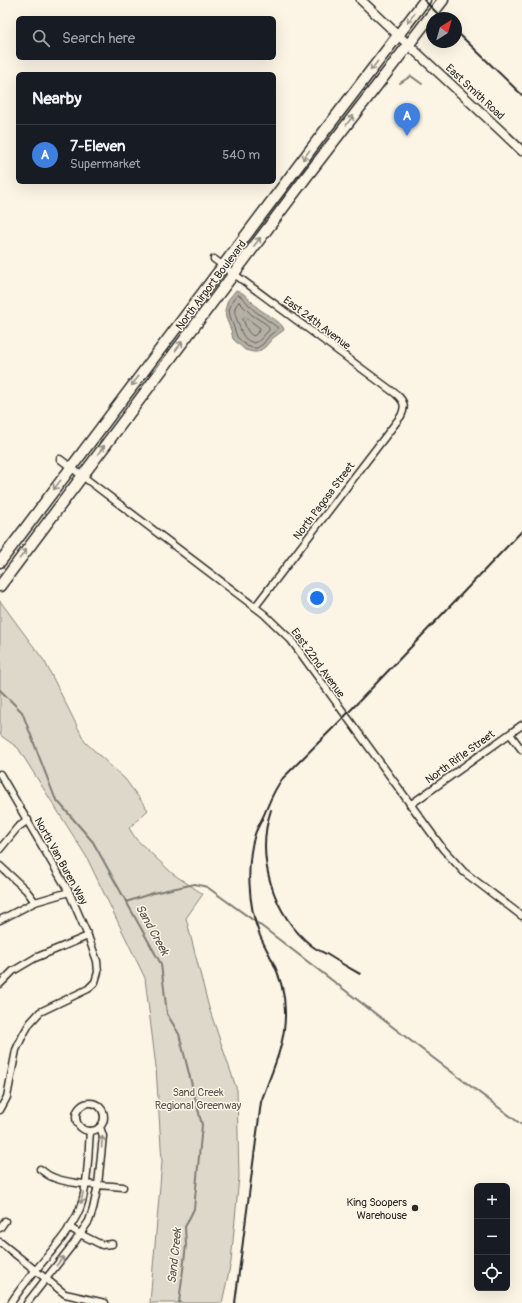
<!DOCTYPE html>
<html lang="en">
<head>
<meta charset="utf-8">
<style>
  :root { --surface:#171b24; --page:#242831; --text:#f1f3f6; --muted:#9ea1a6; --line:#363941; --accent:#db2777 }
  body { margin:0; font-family:Pangolin,sans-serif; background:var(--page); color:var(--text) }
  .controls { position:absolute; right:12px; bottom:12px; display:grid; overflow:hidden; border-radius:6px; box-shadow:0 4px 16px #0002 }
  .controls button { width:36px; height:36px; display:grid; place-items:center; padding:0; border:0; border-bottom:1px solid var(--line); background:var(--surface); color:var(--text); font:20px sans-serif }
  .compass { position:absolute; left:426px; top:12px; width:36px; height:36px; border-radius:50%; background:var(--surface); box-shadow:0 4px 16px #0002; rotate:37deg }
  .you { position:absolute; left:317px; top:598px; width:14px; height:14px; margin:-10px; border:3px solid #fff; border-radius:50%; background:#1a73e8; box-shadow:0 0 0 6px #1a73e833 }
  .badge { display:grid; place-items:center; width:26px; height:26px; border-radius:50%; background:var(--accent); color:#fff; font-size:13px; font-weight:700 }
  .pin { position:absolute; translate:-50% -33px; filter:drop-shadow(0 1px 2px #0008) }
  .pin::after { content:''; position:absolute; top:21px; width:14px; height:12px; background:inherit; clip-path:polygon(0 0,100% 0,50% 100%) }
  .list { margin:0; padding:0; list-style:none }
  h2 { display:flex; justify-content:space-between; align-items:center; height:52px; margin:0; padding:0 16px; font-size:17px }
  h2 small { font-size:13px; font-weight:400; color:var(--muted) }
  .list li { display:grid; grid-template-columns:26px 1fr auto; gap:12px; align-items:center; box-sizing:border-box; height:60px; padding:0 16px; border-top:1px solid var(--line) }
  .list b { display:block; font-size:15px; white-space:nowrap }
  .list p { margin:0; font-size:13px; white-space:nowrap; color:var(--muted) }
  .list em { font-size:13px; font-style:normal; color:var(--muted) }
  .icon { flex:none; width:22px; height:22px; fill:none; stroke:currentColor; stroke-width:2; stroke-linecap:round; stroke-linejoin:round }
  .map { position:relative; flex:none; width:522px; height:1303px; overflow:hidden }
  .search { position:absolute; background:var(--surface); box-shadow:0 4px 16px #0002; left:16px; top:16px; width:260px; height:44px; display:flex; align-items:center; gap:10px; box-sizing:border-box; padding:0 14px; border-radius:6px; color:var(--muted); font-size:15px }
  .panel { position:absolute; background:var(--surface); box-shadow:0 4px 16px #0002; left:16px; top:72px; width:260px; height:112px; border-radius:6px }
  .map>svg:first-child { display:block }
  .green { fill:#ded8ca; stroke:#84827a }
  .water { fill:#b4b0a5; stroke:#7d7b74 }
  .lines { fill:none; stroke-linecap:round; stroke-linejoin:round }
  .shore { stroke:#62605c; stroke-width:1 }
  .stream { stroke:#7d7b74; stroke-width:2 }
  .minor-casing { stroke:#2b2b2b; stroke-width:9 }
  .tertiary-casing { stroke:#2b2b2b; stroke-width:11 }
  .primary-casing { stroke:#2b2b2b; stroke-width:13 }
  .minor { stroke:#fcf5e5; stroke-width:6 }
  .tertiary { stroke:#fcf5e5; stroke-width:8 }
  .primary { stroke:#fcf5e5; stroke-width:10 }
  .rail { stroke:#2b2b2b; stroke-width:2 }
  .oneway { stroke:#949088 }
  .poi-dot { fill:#2b2b2b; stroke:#fcf5e5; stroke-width:1.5 }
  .labels { text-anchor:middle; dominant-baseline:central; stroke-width:3; stroke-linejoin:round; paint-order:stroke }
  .street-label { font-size:11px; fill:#2b2b2b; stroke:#fcf5e5 }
  .park-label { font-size:11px; fill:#585653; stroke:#fcf5e5 }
  .poi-label { font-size:11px; fill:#2b2b2b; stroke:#fcf5e5; text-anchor:end }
  .water-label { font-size:12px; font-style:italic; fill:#545350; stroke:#fcf5e5 }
</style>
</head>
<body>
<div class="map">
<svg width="522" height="1303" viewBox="0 0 522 1303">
  <rect width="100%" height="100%" fill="#fcf5e5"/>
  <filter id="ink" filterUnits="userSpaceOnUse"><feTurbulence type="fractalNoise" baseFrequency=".025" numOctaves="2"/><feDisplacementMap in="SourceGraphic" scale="8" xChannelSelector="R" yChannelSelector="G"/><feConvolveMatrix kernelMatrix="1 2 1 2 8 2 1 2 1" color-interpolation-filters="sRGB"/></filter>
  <g filter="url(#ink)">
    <!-- green -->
    <polygon class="green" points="0,601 45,662 85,742 125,779 148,810 129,828 136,839 173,874 203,894 186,918 209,1008 237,1090 239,1177 231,1262 222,1303 150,1303 162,1162 156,1067 145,978 86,856 18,748 0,735"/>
    <!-- water -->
    <path class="water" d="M236,290C246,293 251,302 258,308C265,314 283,322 284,330L273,338L265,347L258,352H253L245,350L233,339L231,330L226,318L225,310L228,300Z"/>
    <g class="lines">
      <!-- shore -->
      <g class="shore">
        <path d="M239,295C245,299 249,306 255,311C262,317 271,322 278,328L277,330L270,335L263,344L257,348H253L247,346L237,337L230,316L229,310L232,302L236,296Z"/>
        <path d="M239,302L252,315L266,324L269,328V330L260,340L255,343C244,341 242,334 239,325C236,317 231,309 239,302Z"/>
        <path d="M245,317L260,328V330L254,336C247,334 246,326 243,319Z"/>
      </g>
      <!-- stream -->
      <g class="stream">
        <polyline points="400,83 411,76 422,84"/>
        <polyline points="0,690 22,712 55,798 93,842 161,964 167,1014 179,1034 202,1125 194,1209 185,1227 186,1245 179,1303"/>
        <polyline points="126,902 153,893 195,884 207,887 264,928 424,1051 522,1125"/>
      </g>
      <!-- minor casing -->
      <g class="minor-casing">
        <g id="minor">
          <path d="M214,259L396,394C404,401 406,406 401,416L255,607"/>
          <polyline points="60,459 264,614 291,640 443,849 464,872 522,916"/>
          <polyline points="510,734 522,750"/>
          <polyline points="0,774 69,892 88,936 97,961 98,972 95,982 88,989 40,1012 30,1023 23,1035 16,1050 7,1097 0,1110"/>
          <polyline points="410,805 522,725"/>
          <polyline points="0,849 17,828 28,820"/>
          <polyline points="0,866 26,890 35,902"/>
          <polyline points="0,920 35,902 69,892"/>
          <polyline points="0,984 13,971 35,958 88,936"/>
          <circle cx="90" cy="1117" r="14"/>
          <path d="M40,1169C43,1171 46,1174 50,1176C67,1185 104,1185 123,1187"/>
          <polyline points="69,1227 80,1234 102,1245 112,1244"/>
          <polyline points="0,1228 5,1221"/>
          <polyline points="0,1242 65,1294 105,1303"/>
          <path d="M11,1303C30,1272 60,1247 77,1215C88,1195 88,1155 90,1131"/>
          <polyline points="27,1303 74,1243 89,1221 93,1209 98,1185 103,1136 100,1127"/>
        </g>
      </g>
      <!-- tertiary casing -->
      <g class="tertiary-casing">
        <path id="tertiary" d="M361,0C414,51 469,100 522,151"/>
      </g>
      <!-- primary casing -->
      <g class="primary-casing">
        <g id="primary">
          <polyline points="0,562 320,137 425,0"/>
          <polyline points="0,586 307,176 443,0"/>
        </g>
      </g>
      <!-- minor -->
      <use href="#minor" class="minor"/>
      <!-- tertiary -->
      <use href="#tertiary" class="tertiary"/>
      <!-- primary -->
      <use href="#primary" class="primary"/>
      <!-- rail -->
      <g class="rail">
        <polyline points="424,0 442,18"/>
        <polyline points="456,31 522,95"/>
        <path d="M271,810C255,857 273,915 312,946C317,950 323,952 328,955C339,962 349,968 360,974"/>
        <path d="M235,1303L261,1102C271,1073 286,1044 285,1012C285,994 280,976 272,960C268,951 262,942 259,933C248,905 246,863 255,834C258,826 263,818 266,810C271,798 275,788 283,778L345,716L522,531"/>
      </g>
    </g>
    <!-- one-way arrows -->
    <defs><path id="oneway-shaft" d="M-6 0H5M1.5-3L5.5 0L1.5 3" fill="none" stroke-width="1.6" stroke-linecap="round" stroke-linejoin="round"/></defs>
    <g class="oneway">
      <use href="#oneway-shaft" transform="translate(411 18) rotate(128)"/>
      <use href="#oneway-shaft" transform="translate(374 66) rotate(128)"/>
      <use href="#oneway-shaft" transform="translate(350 120) rotate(-53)"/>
      <use href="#oneway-shaft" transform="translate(306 155) rotate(127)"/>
      <use href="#oneway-shaft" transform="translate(257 242) rotate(-53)"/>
      <use href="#oneway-shaft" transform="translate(179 346) rotate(-53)"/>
      <use href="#oneway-shaft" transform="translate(135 381) rotate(127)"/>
      <use href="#oneway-shaft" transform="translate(101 450) rotate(-53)"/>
      <use href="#oneway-shaft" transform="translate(57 485) rotate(127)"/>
      <use href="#oneway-shaft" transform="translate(23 554) rotate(-53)"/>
      <use href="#oneway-shaft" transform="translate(102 1142) rotate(-86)"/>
      <use href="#oneway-shaft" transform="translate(82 1198) rotate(102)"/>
      <use href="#oneway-shaft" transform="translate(60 1261) rotate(-52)"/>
    </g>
  </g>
  <!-- markers -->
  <circle class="poi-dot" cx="415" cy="1208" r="4"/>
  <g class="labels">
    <!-- street labels -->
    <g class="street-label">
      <text transform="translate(475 92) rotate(43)">East Smith Road</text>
      <text transform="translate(211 285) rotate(-53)">North Airport Boulevard</text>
      <text transform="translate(317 323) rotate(37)">East 24th Avenue</text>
      <text transform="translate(324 501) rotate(-53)">North Pagosa Street</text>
      <text transform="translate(318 663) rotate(54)">East 22nd Avenue</text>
      <text transform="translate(460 757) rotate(-36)">North Rifle Street</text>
      <text transform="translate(61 861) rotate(61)">North Van Buren Way</text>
    </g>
    <!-- park labels -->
    <g class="park-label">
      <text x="198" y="1092">Sand Creek<tspan x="198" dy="13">Regional Greenway</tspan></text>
    </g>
    <!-- poi labels -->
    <g class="poi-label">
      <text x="407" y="1202">King Soopers<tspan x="407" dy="13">Warehouse</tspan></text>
    </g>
    <!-- water labels -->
    <g class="water-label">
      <text transform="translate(152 930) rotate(61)">Sand Creek</text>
      <text transform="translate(175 1256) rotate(-84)">Sand Creek</text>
    </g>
  </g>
</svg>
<div class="controls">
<button>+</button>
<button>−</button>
<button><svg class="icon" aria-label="locate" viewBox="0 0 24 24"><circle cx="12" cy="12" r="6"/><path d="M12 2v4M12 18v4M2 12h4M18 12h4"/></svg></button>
</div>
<svg class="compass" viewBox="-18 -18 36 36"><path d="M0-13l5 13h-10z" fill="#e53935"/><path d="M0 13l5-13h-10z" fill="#9ea1a6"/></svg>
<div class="you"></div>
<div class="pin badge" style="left:407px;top:136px;background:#3f7fe0">A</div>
<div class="search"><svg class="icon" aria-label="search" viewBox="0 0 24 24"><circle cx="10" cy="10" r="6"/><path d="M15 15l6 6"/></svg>Search here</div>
<section class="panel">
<h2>Nearby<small></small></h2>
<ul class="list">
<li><span class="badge" style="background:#3f7fe0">A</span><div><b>7-Eleven</b><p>Supermarket</p></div><em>540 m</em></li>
</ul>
</section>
</div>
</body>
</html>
